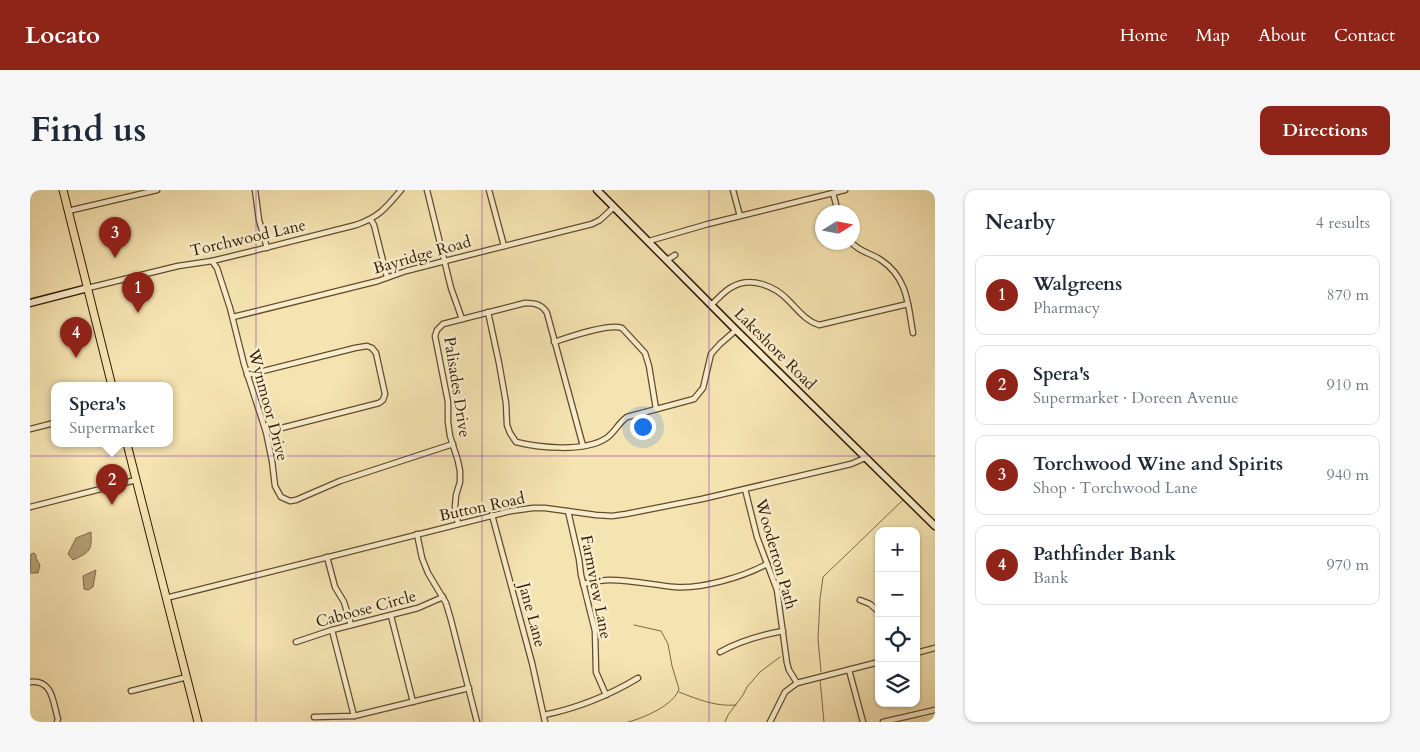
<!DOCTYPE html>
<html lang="en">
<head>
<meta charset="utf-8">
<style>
  :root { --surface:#fff; --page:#f6f6f7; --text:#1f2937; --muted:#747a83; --line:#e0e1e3; --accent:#8f2418 }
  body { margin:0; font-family:Cardo,serif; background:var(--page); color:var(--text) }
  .controls { position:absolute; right:15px; bottom:15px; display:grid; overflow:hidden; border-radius:10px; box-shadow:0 1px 4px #0004 }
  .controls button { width:45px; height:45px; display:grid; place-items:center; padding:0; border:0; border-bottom:1px solid var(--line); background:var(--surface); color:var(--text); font:25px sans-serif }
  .compass { position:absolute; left:785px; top:15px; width:45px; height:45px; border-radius:50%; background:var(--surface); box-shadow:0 1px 4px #0004; rotate:79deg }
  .you { position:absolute; left:612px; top:236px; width:18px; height:18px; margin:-12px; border:4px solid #fff; border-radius:50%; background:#1a73e8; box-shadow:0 0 0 8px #1a73e833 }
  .badge { display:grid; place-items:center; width:32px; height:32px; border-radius:50%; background:var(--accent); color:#fff; font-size:16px; font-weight:700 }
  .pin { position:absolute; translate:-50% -41px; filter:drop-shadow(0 1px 2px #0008) }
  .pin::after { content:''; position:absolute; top:26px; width:18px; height:15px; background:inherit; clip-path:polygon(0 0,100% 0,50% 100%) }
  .popup { position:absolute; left:21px; top:192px; width:122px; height:65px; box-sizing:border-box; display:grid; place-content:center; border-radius:10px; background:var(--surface); filter:drop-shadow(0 1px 4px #0005); font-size:16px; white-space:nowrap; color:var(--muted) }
  .popup b { font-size:19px; color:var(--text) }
  .popup::after { content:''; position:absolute; left:50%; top:100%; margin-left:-10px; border:10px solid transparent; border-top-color:var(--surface) }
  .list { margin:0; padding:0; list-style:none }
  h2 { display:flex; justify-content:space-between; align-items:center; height:65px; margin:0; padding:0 20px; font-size:21px }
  h2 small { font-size:16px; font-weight:400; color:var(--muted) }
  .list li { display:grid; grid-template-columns:32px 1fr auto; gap:15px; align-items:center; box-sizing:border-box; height:80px; margin:0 10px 10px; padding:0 10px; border:1px solid var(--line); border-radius:10px }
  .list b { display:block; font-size:19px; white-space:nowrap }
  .list p { margin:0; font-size:16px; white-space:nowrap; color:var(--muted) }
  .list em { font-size:16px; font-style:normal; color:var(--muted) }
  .icon { flex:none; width:28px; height:28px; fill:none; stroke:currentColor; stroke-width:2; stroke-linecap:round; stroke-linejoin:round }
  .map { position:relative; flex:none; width:905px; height:532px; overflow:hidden; border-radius:10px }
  header { display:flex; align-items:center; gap:30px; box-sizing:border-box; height:70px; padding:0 25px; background:var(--accent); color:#fff }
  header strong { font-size:24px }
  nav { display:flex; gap:28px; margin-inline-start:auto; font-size:18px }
  .intro { display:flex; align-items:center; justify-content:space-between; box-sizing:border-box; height:120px; padding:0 30px }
  h1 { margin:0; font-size:35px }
  .button { padding:12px 22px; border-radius:10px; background:var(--accent); color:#fff; font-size:18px; font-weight:700 }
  main { display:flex; gap:30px; padding:0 30px }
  aside { flex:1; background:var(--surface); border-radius:10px; box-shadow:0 1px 4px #0004 }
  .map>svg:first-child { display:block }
  .water { fill:#b39e75; stroke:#806846 }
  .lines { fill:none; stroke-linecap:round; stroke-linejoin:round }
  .stream { stroke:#806846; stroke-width:1 }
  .street-casing { stroke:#644b2c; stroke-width:7 }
  .secondary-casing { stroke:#341800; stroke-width:9 }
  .primary-casing { stroke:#341800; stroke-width:9 }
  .street { stroke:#f8edcc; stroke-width:4.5 }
  .secondary { stroke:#f8edcc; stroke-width:6 }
  .primary { stroke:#f5e3b1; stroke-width:7 }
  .grid { fill:none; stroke:#7b2cbf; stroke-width:1; stroke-opacity:0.55 }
  .labels { text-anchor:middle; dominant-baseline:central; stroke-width:5; stroke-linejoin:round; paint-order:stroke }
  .street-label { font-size:16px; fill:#341800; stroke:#f8edcc }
</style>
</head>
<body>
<header>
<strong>Locato</strong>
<nav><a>Home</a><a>Map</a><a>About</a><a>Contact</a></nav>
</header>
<div class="intro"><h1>Find us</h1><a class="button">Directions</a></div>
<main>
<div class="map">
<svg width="905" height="532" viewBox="0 0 905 532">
  <rect width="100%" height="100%" fill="#f5e3b1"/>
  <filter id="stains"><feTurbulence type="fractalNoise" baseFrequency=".004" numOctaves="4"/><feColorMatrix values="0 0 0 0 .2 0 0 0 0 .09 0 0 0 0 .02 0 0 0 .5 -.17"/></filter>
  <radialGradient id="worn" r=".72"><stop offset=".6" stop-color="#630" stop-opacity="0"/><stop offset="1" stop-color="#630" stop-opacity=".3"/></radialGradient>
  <!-- water -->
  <g class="water">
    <path d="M61,342C62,361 60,362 43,370L38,364L46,348Z"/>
    <polygon points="4,363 6,365 6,368 10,375 8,383 0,383 1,364"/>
    <polygon points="66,380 63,397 58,400 54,399 53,386"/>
  </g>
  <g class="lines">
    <!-- stream -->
    <g class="stream">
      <polyline points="791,482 788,449 790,409 793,387 873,310"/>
      <polyline points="790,489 794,532"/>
      <path d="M649,502C667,509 686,517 706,515"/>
      <path d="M598,532C614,528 644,515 649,499L642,476L638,454L631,441L604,435"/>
      <polyline points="695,532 698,525 713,505 717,497 730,482 750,467"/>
    </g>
    <!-- street casing -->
    <g class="street-casing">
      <g id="street">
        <polyline points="225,0 229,30 237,58"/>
        <polyline points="397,0 421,98 432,129"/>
        <polyline points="459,0 474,56"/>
        <polyline points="703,0 710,26"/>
        <polyline points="803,3 808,22"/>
        <polyline points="38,21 127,0"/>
        <polyline points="341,30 344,35 357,87"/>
        <polyline points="619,51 678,34 815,0"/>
        <path d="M821,52C829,62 841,63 851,70C878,88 878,115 883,143"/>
        <polyline points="637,70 645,65"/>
        <polyline points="182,71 187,78 200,118 214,174 236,242 242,271 245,296 251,307 260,311 266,310 310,291 423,254"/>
        <path d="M58,98L148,76L182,71L223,61L326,35C349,27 356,18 371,0"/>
        <path d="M681,115C688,109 694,101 702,97C721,86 745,96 759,111C768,120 776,131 789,135L878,114"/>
        <path d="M458,122L469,173L476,213L477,235L480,243L486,252C510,258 553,262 575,249C584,244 588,233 597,227L664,209L673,198L681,164L690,154L706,140"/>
        <polyline points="203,127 348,91 376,81 415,71 562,34 570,30 584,17"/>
        <path d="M524,152C539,147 579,133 592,138L615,163L619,176L626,219"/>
        <polyline points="217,185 325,158 337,156 342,158 346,163 355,204 353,210 349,213 236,242"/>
        <polyline points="0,239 24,233"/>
        <polyline points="715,299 727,347 747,400 757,473 759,480 767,493"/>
        <polyline points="0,317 106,290"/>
        <polyline points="538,321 549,369 551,385 565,441 566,482 576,505"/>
        <polyline points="462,325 502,473 515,532"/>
        <path d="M428,334L425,317L426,305L430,292V281L428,271L420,246L418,232V212L405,146L407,140L413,134L495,113C504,113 512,114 517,123L553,256"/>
        <polyline points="387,344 392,368 398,383 416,413 421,430 447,532"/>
        <polyline points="297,367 305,397 314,412 321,435"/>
        <path d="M553,394C562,392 571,390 580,390C602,390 623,395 645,397C672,399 713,387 737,374"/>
        <polyline points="136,408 481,321 503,318 515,318 566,325 582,326 596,324 672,309 821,274 835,268"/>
        <polyline points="830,410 840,414 849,422"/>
        <polyline points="361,426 383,512"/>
        <polyline points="302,440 324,526"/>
        <polyline points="266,452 302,440 388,418 413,407"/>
        <path d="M690,462C710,451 731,445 753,441"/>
        <polyline points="886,463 905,458"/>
        <polyline points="819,480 833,532"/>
        <path d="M0,492C23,489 23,513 28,529L27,532"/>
        <polyline points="101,501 157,487"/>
        <path d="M514,525C548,518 578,506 608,488"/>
        <polyline points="284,527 324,526 439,498"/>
        <polyline points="740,532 755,502 767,493 849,472"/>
        <polyline points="853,532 905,520"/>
      </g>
    </g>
    <!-- secondary casing -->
    <g class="secondary-casing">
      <g id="secondary">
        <polyline points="567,0 706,140 905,336"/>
        <polyline points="0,113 58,98"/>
      </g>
    </g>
    <!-- primary casing -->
    <g class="primary-casing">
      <g id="primary">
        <polyline points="33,0 82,196"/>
        <polyline points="97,254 168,532"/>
      </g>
    </g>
    <!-- street -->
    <use href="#street" class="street"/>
    <!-- secondary -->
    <use href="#secondary" class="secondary"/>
    <!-- primary -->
    <use href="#primary" class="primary"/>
  </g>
  <!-- grid -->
  <path class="grid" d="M226,0V532M452,0V532M679,0V532M0,266H905"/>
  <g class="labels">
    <!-- street labels -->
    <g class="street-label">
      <text transform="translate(218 48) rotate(-13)">Torchwood Lane</text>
      <text transform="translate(392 65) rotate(-16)">Bayridge Road</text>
      <text transform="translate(745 159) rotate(45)">Lakeshore Road</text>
      <text transform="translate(427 197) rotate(81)">Palisades Drive</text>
      <text transform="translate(238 215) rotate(75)">Wynmoor Drive</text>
      <text transform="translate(452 317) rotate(-12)">Button Road</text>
      <text transform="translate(746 364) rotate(74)">Wooderton Path</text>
      <text transform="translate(566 397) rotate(79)">Farmview Lane</text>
      <text transform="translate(336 419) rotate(-15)">Caboose Circle</text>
      <text transform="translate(502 425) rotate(75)">Jane Lane</text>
    </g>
  </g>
  <rect width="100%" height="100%" filter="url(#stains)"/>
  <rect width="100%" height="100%" fill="url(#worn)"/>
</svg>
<div class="controls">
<button>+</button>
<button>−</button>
<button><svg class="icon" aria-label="locate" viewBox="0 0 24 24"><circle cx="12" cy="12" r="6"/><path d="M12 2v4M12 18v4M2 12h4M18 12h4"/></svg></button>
<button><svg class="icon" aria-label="layers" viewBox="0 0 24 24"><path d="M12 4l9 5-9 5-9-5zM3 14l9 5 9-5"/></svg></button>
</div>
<svg class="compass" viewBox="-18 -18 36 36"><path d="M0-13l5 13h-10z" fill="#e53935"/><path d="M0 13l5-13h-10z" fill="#747a83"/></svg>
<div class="you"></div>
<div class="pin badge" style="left:108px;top:123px">1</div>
<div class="pin badge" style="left:82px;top:315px">2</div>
<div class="popup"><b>Spera's</b>Supermarket</div>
<div class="pin badge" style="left:85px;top:68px">3</div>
<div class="pin badge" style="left:46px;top:168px">4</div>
</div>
<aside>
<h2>Nearby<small>4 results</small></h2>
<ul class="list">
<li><span class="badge">1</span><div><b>Walgreens</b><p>Pharmacy</p></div><em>870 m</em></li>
<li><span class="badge">2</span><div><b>Spera's</b><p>Supermarket · Doreen Avenue</p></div><em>910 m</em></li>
<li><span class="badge">3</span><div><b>Torchwood Wine and Spirits</b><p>Shop · Torchwood Lane</p></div><em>940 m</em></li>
<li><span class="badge">4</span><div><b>Pathfinder Bank</b><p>Bank</p></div><em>970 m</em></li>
</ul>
</aside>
</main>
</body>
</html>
